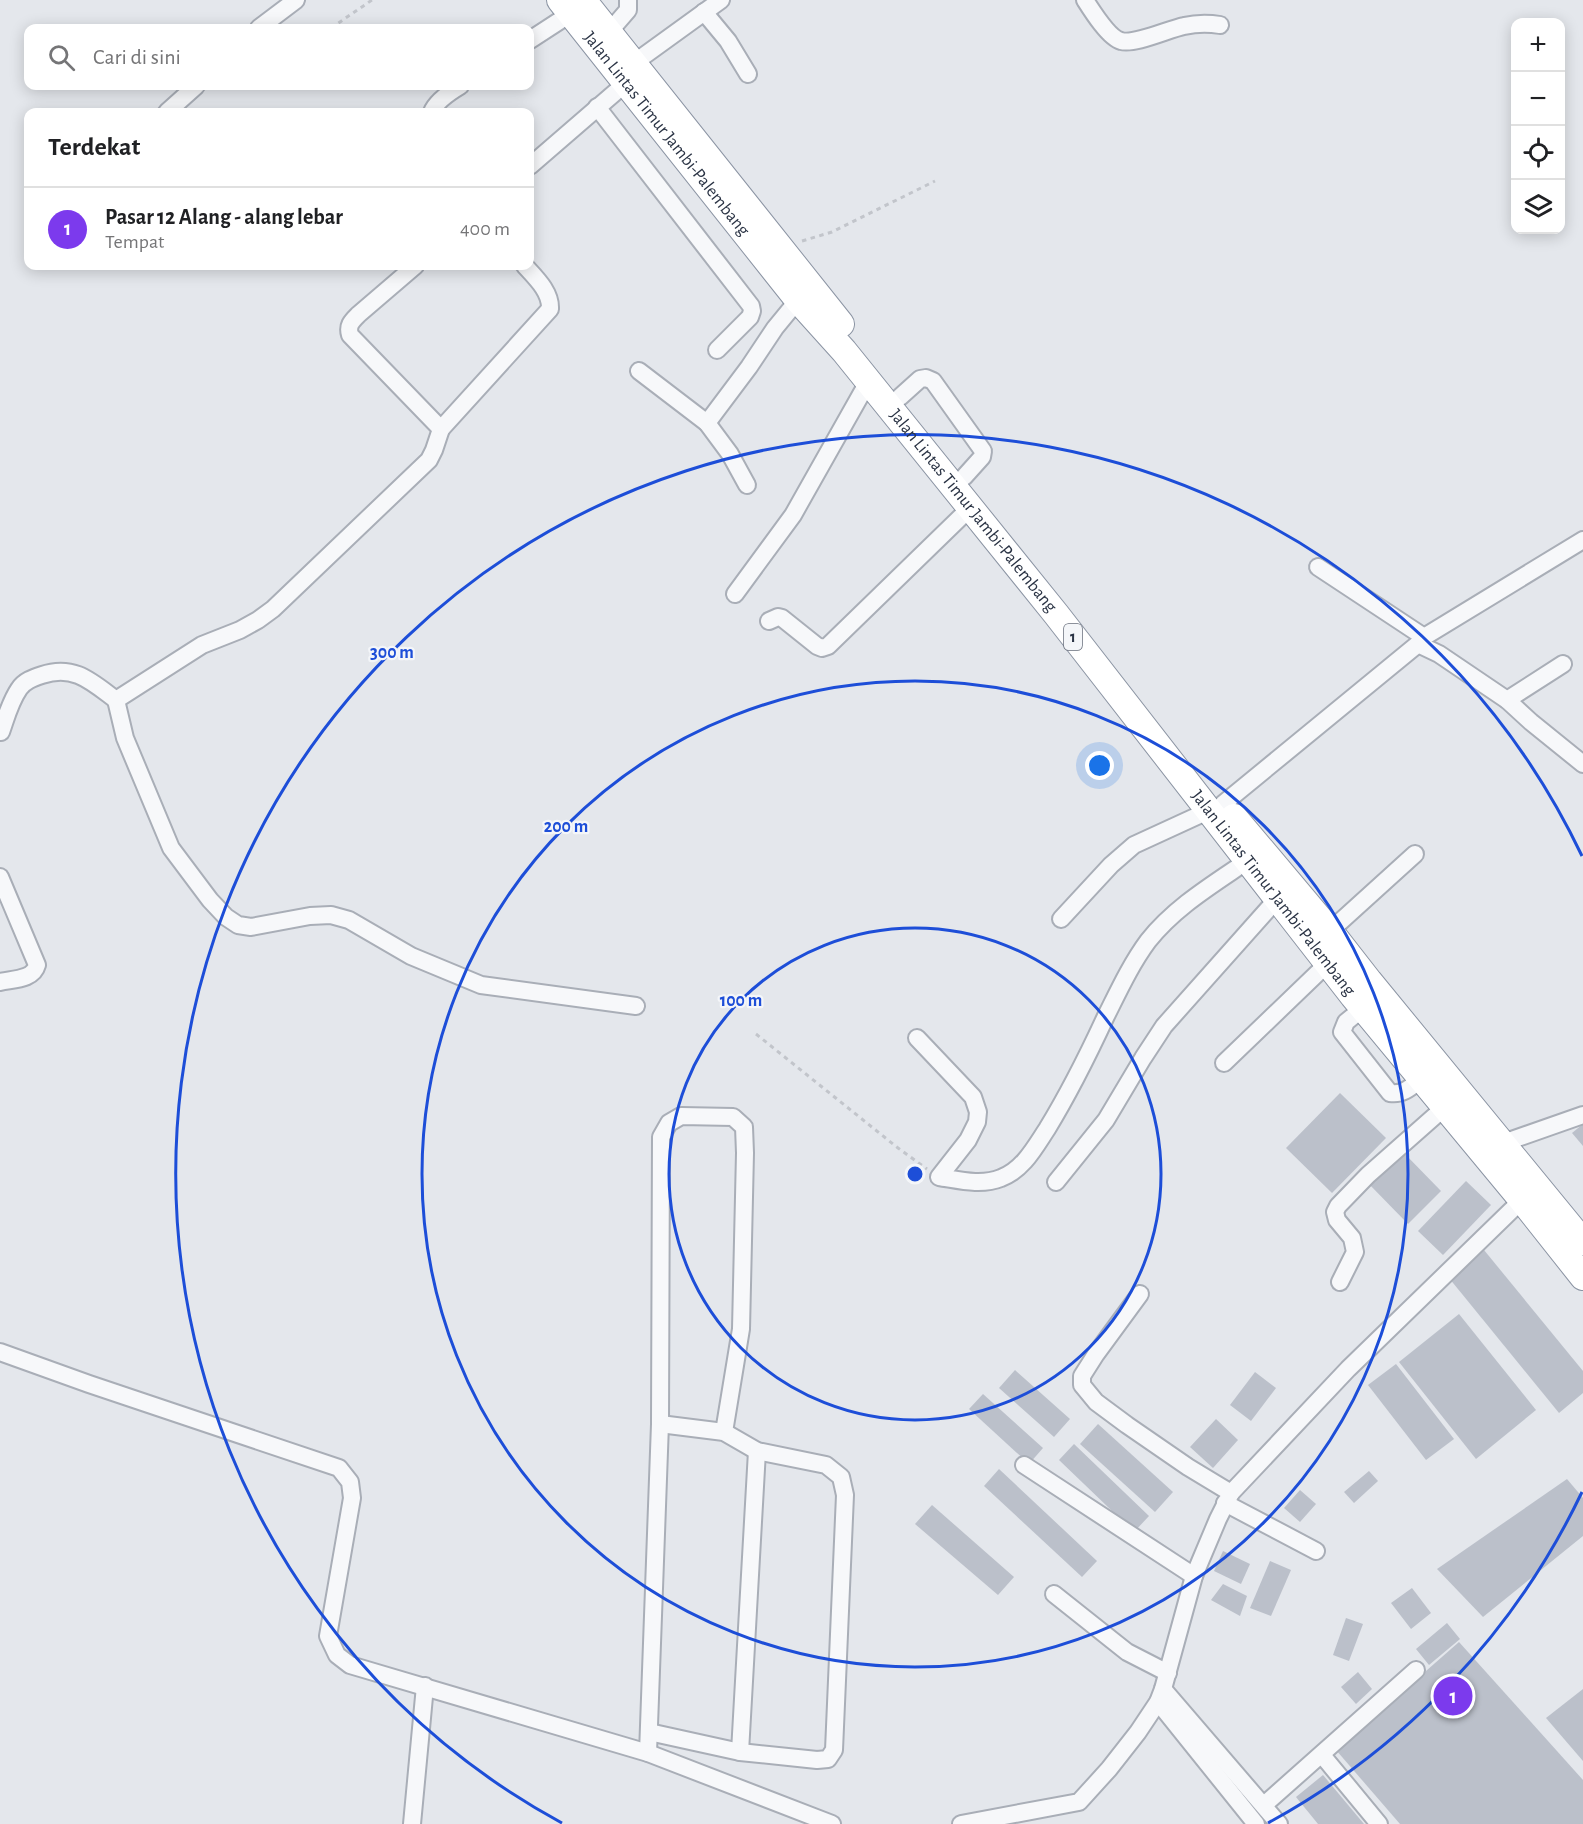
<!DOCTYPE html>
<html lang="id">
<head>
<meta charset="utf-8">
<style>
  :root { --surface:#fff; --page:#f6f6f6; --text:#202124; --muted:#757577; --line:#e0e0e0; --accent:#7c3aed }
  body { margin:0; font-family:"Alegreya Sans",sans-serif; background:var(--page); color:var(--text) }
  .controls { position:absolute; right:18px; top:18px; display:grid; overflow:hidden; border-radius:12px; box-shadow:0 3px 15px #0003 }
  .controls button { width:54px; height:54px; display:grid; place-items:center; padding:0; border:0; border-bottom:2px solid var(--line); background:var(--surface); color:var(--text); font:30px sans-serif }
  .you { position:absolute; left:1100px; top:766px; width:21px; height:21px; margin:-15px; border:4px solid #fff; border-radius:50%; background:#1a73e8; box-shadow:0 0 0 9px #1a73e833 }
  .badge { display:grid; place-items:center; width:39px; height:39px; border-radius:50%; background:var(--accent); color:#fff; font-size:20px; font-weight:700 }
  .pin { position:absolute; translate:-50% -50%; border:3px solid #fff; box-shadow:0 2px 6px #0006 }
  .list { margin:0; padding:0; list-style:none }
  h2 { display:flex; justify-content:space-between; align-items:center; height:78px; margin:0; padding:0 24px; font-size:26px }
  h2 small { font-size:20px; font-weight:400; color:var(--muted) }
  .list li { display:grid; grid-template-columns:39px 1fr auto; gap:18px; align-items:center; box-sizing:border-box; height:84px; padding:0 24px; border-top:2px solid var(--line) }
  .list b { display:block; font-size:22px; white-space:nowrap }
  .list p { margin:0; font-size:20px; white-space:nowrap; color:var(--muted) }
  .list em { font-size:20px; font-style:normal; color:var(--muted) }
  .icon { flex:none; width:33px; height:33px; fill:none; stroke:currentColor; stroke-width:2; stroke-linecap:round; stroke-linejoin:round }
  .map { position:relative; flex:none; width:1583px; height:1824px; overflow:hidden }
  .search { position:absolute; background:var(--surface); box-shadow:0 3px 15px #0003; left:24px; top:24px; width:510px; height:66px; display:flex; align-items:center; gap:15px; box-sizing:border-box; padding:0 21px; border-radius:12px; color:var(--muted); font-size:22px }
  .panel { position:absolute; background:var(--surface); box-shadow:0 3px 15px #0003; left:24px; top:108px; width:510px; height:162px; border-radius:12px }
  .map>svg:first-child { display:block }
  .building { fill:#bbc0ca }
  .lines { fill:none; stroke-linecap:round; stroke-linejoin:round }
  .minor-casing { stroke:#a9aeb7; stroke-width:20 }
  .highway-casing { stroke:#8b94a3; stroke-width:28 }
  .path { stroke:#c2c5cb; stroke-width:3; stroke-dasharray:4.5 4.5; stroke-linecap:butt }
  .minor { stroke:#f7f8fa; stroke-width:16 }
  .highway { stroke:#fff; stroke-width:26 }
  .ring { fill:none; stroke:#1d4ed8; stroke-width:3 }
  .labels { text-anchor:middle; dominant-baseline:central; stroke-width:4.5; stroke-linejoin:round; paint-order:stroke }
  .shield { fill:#f4f6f9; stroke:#676e7b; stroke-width:1.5 }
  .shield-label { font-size:16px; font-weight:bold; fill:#2b3445 }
  .street-label { font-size:18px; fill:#2b3445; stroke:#f4f6f9 }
  .centre { fill:#1d4ed8; stroke:#f4f6f9; stroke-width:3 }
  .ring-label { font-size:18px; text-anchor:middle; font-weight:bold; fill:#1d4ed8; stroke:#f4f6f9; stroke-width:4.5; stroke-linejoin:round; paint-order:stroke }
</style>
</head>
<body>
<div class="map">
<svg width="1583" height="1824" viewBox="0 0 1583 1824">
  <rect width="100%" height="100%" fill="#e4e7ec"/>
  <!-- building -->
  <g class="building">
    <polygon points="1340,1093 1386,1138 1332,1193 1286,1148"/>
    <polygon points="1583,1124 1583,1146 1572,1133"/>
    <polygon points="1402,1151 1441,1191 1408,1224 1368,1183"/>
    <polygon points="1466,1181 1491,1205 1443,1255 1418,1231"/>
    <polygon points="1484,1250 1583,1371 1583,1393 1559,1413 1449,1278"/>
    <polygon points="1459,1314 1536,1410 1476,1459 1399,1362"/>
    <polygon points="1396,1364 1454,1439 1426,1460 1368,1385"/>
    <polygon points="1015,1370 1070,1419 1054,1437 999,1388"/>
    <polygon points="1255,1372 1276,1388 1251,1421 1230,1405"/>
    <polygon points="983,1394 1043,1448 1029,1464 969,1409"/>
    <polygon points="1216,1419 1238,1440 1213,1468 1190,1447"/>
    <polygon points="1098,1424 1173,1492 1155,1512 1080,1444"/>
    <polygon points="1074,1444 1149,1516 1134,1532 1059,1460"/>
    <polygon points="999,1469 1097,1561 1082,1577 984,1486"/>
    <polygon points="1369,1471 1378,1481 1354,1503 1344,1492"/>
    <polygon points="1567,1479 1583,1498 1583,1536 1483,1617 1437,1569"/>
    <polygon points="1300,1490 1316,1504 1300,1522 1284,1508"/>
    <polygon points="932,1505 1014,1577 998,1595 915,1524"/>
    <polygon points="1223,1551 1250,1564 1241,1584 1214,1571"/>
    <polygon points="1270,1561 1291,1570 1271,1616 1250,1608"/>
    <polygon points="1223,1584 1247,1596 1240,1616 1211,1600"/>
    <polygon points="1412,1588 1431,1613 1411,1629 1391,1603"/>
    <polygon points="1346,1618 1363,1624 1349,1661 1333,1655"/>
    <polygon points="1447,1623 1460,1639 1429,1665 1416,1649"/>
    <polygon points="1459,1642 1583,1780 1583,1824 1400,1824 1336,1750"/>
    <polygon points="1358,1672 1372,1689 1356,1704 1341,1687"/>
    <polygon points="1583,1689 1583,1761 1546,1718"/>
    <polygon points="1323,1775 1364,1824 1318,1824 1296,1797"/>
  </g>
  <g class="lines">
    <!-- minor casing -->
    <g class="minor-casing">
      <g id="minor">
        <path d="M1085,0C1092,11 1109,38 1121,41C1135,45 1169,29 1184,26C1197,23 1208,23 1220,25"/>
        <polyline points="704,12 728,41 748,74"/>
        <polyline points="259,28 296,0"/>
        <polyline points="609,32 628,10 628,0"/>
        <polyline points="530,40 570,14"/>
        <polyline points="627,68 721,0"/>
        <polyline points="597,107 751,306 752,311 750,317 717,350"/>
        <polyline points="167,112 196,86"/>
        <path d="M432,112C436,101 450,92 460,86"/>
        <polyline points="530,166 626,83"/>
        <path d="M415,266L359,314C352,321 347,325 350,335L441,429L434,450L429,460L273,609L258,620L240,630L202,645L116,700L125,738L171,848L210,900L226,917L238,925L251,927L310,916L331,915L349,920L411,956L481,985L636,1006"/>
        <polyline points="639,371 707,423 749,367 775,328 798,300"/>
        <polyline points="900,397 920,379 926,378 933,381 983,451 982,457 964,477"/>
        <polyline points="707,423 730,454 747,485"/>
        <path d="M441,429L550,309C551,292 536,278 525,266"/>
        <polyline points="1318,567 1424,637"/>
        <polyline points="735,594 793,515 868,382"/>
        <polyline points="769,621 778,617 782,618 817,646 822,648 828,646 970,508"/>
        <polyline points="1418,644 1439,654 1507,700 1531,722 1583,764"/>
        <polyline points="1507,700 1563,664"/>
        <path d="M1,732C6,718 10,702 19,689C24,681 33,678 42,675C74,664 92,682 116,700"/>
        <polyline points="1223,804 1418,644 1424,637 1583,540"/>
        <path d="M0,877L37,965C33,980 13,979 0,982"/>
        <polyline points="1061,919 1111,865 1134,845 1208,811"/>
        <polyline points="1330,931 1415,854"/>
        <path d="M1362,1009L1346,1022L1342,1032L1390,1093C1403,1095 1411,1087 1421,1079"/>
        <path d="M917,1038L973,1097L978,1112L977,1122L968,1140L939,1177C959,1180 981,1186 1001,1178C1023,1170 1035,1147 1047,1129C1069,1093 1088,1055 1106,1016C1119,990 1131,964 1148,941C1175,907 1212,885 1247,861"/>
        <polyline points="1224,1063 1327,964"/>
        <polyline points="1503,1143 1583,1115"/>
        <polyline points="1056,1182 1106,1120 1143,1058 1164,1026 1277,899"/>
        <polyline points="1340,1282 1355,1252 1352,1238 1337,1220 1335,1212 1338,1206 1368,1175 1445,1107"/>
        <polyline points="1140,1294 1096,1354 1082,1376 1082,1385 1096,1402 1127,1425 1188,1467 1231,1493"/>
        <polyline points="0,1352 89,1384 339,1468 350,1482 352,1498 328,1636 337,1655 350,1665 648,1753 832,1824"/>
        <polyline points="1024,1465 1194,1576"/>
        <polyline points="1225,1503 1316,1551"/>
        <polyline points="1054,1594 1127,1652 1168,1673"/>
        <polyline points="1163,1689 1279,1824"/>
        <polyline points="1158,1702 1256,1824"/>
        <polyline points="649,1732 740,1752 817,1760 828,1759 834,1750 845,1495 841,1477 826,1465 757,1451 724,1432 660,1424"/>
        <polyline points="740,1752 757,1451"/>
        <polyline points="648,1753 660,1424 661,1137 669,1123 681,1116 733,1117 744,1127 745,1153 741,1329 724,1432"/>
        <polyline points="1322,1755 1379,1824"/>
        <polyline points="1264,1805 1416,1670"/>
        <polyline points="412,1824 425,1686"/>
        <polyline points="961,1824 1079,1802 1109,1769 1138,1732 1158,1702 1163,1689 1194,1576 1218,1519 1231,1493 1348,1369 1522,1200"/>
      </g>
    </g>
    <!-- highway casing -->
    <g class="highway-casing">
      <g id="highway">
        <path id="s1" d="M560,0L798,300L844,351L1056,614L1353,996L1522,1200L1583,1277"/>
        <polyline points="583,0 841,324"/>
        <polyline points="1234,817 1330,931 1369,981 1583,1242"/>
      </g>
    </g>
    <!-- path -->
    <g class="path">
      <polyline points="331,28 372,0"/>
      <polyline points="802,241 832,232 935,181"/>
      <polyline points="756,1034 898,1148 927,1169"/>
    </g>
    <!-- minor -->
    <use href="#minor" class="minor"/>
    <!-- highway -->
    <use href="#highway" class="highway"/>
  </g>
  <!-- distance rings -->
  <g class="ring">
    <circle cx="915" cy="1174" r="246"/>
    <circle cx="915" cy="1174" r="493"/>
    <path d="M1582 1492A739 739 0 0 1 1268 1823M562 1823A739 739 0 1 1 1582 856"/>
  </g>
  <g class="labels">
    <!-- shield labels -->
    <rect class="shield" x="1064" y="624" width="18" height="26" rx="4.5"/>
    <g class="shield-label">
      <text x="1073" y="637">1</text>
    </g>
    <!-- street labels -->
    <g class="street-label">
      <text stroke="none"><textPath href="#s1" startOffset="171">Jalan Lintas Timur Jambi-Palembang</textPath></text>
      <text stroke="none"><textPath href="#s1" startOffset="657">Jalan Lintas Timur Jambi-Palembang</textPath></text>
      <text stroke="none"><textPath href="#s1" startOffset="1143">Jalan Lintas Timur Jambi-Palembang</textPath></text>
    </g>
  </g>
  <circle cx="915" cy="1174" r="9" class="centre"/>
  <g class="ring-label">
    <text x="392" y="658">300 m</text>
    <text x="566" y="832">200 m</text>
    <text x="741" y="1006">100 m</text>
  </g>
</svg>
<div class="controls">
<button>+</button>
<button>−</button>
<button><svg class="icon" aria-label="locate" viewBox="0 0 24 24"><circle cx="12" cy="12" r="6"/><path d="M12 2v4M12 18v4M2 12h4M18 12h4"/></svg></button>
<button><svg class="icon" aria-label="layers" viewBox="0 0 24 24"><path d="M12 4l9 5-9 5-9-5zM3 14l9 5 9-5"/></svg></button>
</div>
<div class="you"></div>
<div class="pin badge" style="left:1453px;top:1696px">1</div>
<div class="search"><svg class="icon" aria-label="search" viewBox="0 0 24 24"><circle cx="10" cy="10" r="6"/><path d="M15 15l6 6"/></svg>Cari di sini</div>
<section class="panel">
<h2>Terdekat<small></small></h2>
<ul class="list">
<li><span class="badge">1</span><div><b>Pasar 12 Alang - alang lebar</b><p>Tempat</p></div><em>400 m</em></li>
</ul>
</section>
</div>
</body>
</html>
